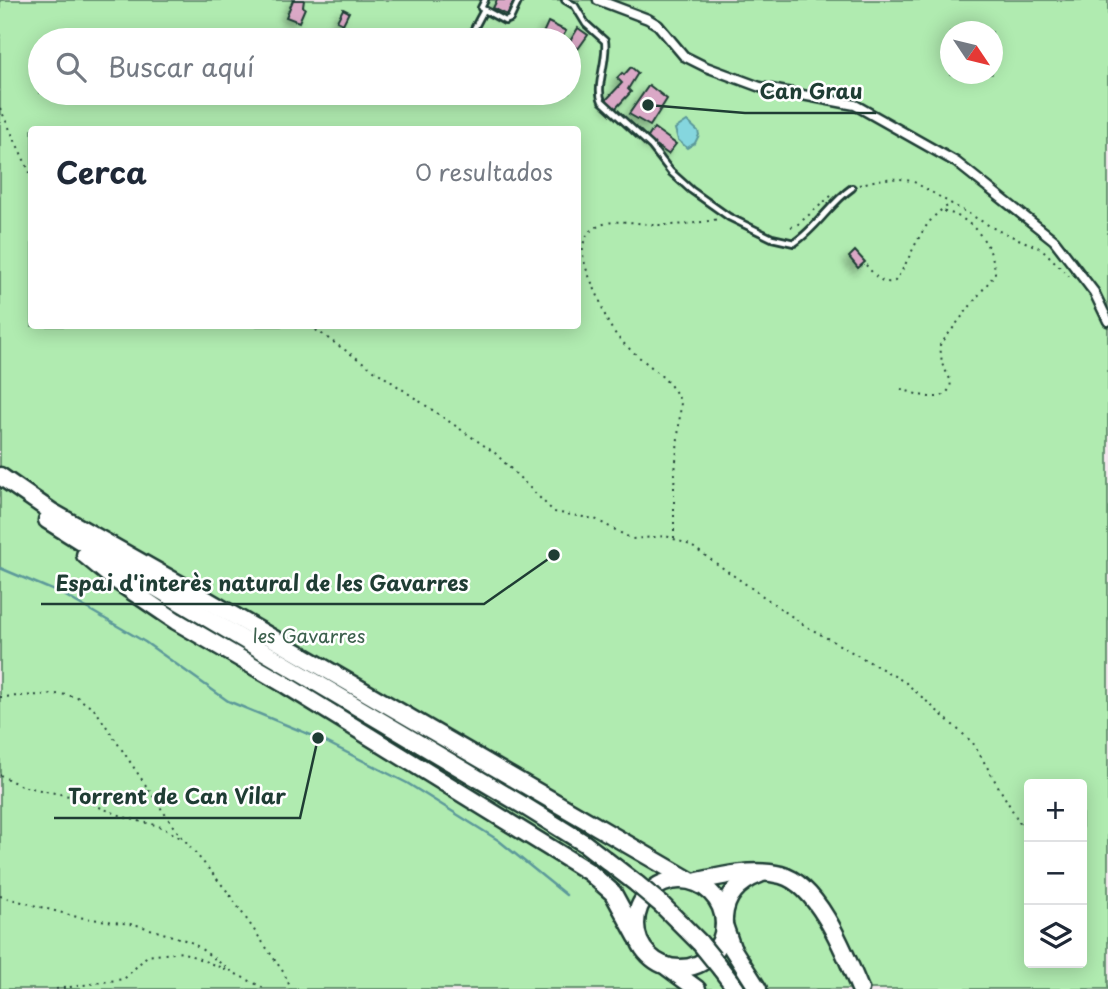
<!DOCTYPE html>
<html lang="es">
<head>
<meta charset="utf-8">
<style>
  :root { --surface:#fff; --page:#f6f6f7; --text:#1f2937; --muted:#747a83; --line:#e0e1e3 }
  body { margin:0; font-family:"Playpen Sans",sans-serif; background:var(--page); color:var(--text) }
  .controls { position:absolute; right:21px; bottom:21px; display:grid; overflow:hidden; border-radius:7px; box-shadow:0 4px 18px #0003 }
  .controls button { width:63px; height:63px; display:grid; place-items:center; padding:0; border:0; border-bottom:2px solid var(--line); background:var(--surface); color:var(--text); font:35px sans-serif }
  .compass { position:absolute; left:940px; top:21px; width:63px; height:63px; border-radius:50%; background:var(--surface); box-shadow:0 4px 18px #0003; rotate:125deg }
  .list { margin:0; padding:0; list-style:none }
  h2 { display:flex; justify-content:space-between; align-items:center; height:91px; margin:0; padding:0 28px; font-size:30px }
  h2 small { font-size:23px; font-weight:400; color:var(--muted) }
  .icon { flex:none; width:38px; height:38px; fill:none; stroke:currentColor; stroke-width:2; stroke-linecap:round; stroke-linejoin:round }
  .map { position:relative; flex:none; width:1108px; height:989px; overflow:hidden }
  .search { position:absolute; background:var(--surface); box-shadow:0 4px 18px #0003; left:28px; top:28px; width:553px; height:77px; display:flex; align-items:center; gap:18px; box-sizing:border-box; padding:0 24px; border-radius:38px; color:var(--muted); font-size:26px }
  .panel { position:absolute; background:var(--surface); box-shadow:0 4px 18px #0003; left:28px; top:126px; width:553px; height:203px; border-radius:7px }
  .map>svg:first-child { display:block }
  .green { fill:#b0ebb0; stroke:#689472; stroke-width:2; fill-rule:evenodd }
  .water { fill:#85d6de; stroke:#5c999a; stroke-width:2 }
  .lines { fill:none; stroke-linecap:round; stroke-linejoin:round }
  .stream { stroke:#5c999a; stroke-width:2.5 }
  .building { fill:#daa8c6; stroke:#1f3d34; stroke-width:2; filter:url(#shadow) }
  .lane-casing { stroke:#1f3d34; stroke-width:10 }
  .street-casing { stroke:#1f3d34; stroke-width:13 }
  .highway-casing { stroke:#1f3d34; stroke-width:21 }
  .path { stroke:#1f3d34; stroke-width:2; stroke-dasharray:2 5; stroke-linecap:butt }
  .lane { stroke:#fff; stroke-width:4.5 }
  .street { stroke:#fff; stroke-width:8 }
  .highway { stroke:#fff; stroke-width:16 }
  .highway-bridge-casing { stroke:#1f3d34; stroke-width:21; stroke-linecap:butt }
  .highway-bridge { stroke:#fff; stroke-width:16 }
  .labels { text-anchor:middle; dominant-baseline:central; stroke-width:5; stroke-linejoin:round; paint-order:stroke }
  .park-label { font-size:19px; fill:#3c604d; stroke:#fff }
  .leader { fill:none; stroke:#1f3d34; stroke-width:2.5 }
  .callout-dot { fill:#1f3d34; stroke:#fff; stroke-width:2.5 }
  .callout-label { font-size:21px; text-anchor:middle; font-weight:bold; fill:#1f3d34; stroke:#fff; stroke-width:5; stroke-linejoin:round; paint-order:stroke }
</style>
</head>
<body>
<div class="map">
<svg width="1108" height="989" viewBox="0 0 1108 989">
  <defs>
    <filter id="shadow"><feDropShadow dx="-5" dy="5" stdDeviation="3.5" flood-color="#0004"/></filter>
  </defs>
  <rect width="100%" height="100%" fill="#f4e5ee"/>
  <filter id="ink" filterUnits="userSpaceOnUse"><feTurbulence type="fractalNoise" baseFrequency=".0143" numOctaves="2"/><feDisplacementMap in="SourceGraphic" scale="14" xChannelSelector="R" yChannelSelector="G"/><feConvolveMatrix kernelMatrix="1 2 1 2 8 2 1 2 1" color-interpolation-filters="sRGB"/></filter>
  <g filter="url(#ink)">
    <!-- green -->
    <path class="green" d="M0,0H1108V989H0ZM950,32H992V74H950ZM40,40H569V93H40ZM32,130H578V326H32ZM1029,784H1082V963H1029Z"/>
    <!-- water -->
    <polygon class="water" points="687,121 698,131 699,135 695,143 687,148 678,140 675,129"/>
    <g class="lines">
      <!-- stream -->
      <polyline class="stream" points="0,568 64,595 145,642 228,701 318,738 407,783 498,840 566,895"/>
    </g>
    <!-- building -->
    <g class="building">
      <polygon points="293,0 304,0 303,7 305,8 299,22 286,17"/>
      <polygon points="497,0 514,0 507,15 493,8"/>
      <polygon points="343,9 349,12 343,24 337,21"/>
      <polygon points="548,22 566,31 561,40 540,40"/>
      <polygon points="578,28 588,35 578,49 569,43"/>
      <polygon points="631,67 638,73 628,89 631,92 615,109 606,100 622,83 617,78 622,73 624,75"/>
      <polygon points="649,85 667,99 650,126 629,114"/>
      <polygon points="654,128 676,144 668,154 647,139"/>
      <polygon points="855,251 865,262 858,268 849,257"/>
    </g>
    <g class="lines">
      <!-- lane casing -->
      <g class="lane-casing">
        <g id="lane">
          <polyline points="485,0 481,8 505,21 510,19 519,0"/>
          <path d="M565,0L575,6L586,24L605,41C608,60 595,87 602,101L651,146L671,172L691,190L729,217L772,238L794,243C817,228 830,203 852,188"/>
          <polyline points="468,40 484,10"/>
        </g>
      </g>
      <!-- street casing -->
      <g class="street-casing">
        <polyline id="street" points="598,0 648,19 658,25 684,56 706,67 760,87 855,105 956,162 1054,240 1094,292 1108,321"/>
      </g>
      <!-- highway casing -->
      <g class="highway-casing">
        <g id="highway">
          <polyline points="0,476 52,512 188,589 689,880"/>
          <polyline points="47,520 138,577 526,807 584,843 637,884"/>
          <polyline points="85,555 114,579 176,621 286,685 589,872 613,893 637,937"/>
          <circle cx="680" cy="924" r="44"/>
          <path d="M694,882C721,876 753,868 781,875C819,885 846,956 860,989"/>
          <polyline points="662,905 700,943"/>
          <path d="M724,918C725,896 739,882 760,874"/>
          <polyline points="724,925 732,948 758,989"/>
          <polyline points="667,967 697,989"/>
          <polyline points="721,969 736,989"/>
        </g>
      </g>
      <!-- path -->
      <g class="path">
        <polyline points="0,108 32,177"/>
        <path d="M859,185C877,179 896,176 914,182L997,230L1042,249L1069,276"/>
        <polyline points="791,227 797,225 831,196"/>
        <path d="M866,265C874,274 881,286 895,281C913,257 921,217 952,204"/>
        <polyline points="310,326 495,453 554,512 595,519 632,539 666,536 690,545 804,625 905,682 973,743 1029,839"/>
        <path d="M901,389C917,394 949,408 951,381L942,364L940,345L995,274C995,246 969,213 940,211"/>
        <path d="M674,538V485L681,402C666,370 630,357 612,329C605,319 602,305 597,294C587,272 569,238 601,225C620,217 645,226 665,225C683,225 700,223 718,219"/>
        <polyline points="0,697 60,694 77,697 96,711 173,826 227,891 284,973 291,989"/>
        <polyline points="0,775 21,786 74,797 127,818 159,826 183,839"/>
        <polyline points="0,896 77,917 137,925 182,939 193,943 234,973"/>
        <polyline points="236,974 266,989"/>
        <polyline points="56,989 124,979 147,956 182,952 227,970"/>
      </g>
      <!-- lane -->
      <use href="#lane" class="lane"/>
      <!-- street -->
      <use href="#street" class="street"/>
      <!-- highway -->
      <use href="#highway" class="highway"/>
      <!-- highway-bridge casing -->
      <g class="highway-bridge-casing">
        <g id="highway-bridge">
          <polyline points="637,884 662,905"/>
          <polyline points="700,943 721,969"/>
        </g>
      </g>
      <!-- highway-bridge -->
      <use href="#highway-bridge" class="highway-bridge"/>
    </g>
  </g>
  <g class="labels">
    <!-- park labels -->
    <g class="park-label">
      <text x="309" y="635">les Gavarres</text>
    </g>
  </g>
  <!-- callouts -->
  <path class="leader" d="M648 105L745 113H876M554 555L484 604H41M318 738L300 818H54"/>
  <g class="callout-dot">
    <circle cx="648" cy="105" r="7"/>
    <circle cx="554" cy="555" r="7"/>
    <circle cx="318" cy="738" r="7"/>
  </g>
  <g class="callout-label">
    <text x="811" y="99">Can Grau</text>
    <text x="262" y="591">Espai d'interès natural de les Gavarres</text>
    <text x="177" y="804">Torrent de Can Vilar</text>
  </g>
</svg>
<div class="controls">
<button>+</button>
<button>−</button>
<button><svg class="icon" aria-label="layers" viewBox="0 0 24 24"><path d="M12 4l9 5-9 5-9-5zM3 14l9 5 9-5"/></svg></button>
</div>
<svg class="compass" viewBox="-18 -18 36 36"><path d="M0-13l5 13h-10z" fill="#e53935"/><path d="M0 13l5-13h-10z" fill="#747a83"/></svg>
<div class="search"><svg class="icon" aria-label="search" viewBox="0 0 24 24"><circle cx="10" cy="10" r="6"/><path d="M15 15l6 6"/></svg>Buscar aquí</div>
<section class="panel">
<h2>Cerca<small>0 resultados</small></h2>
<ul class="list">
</ul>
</section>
</div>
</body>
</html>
